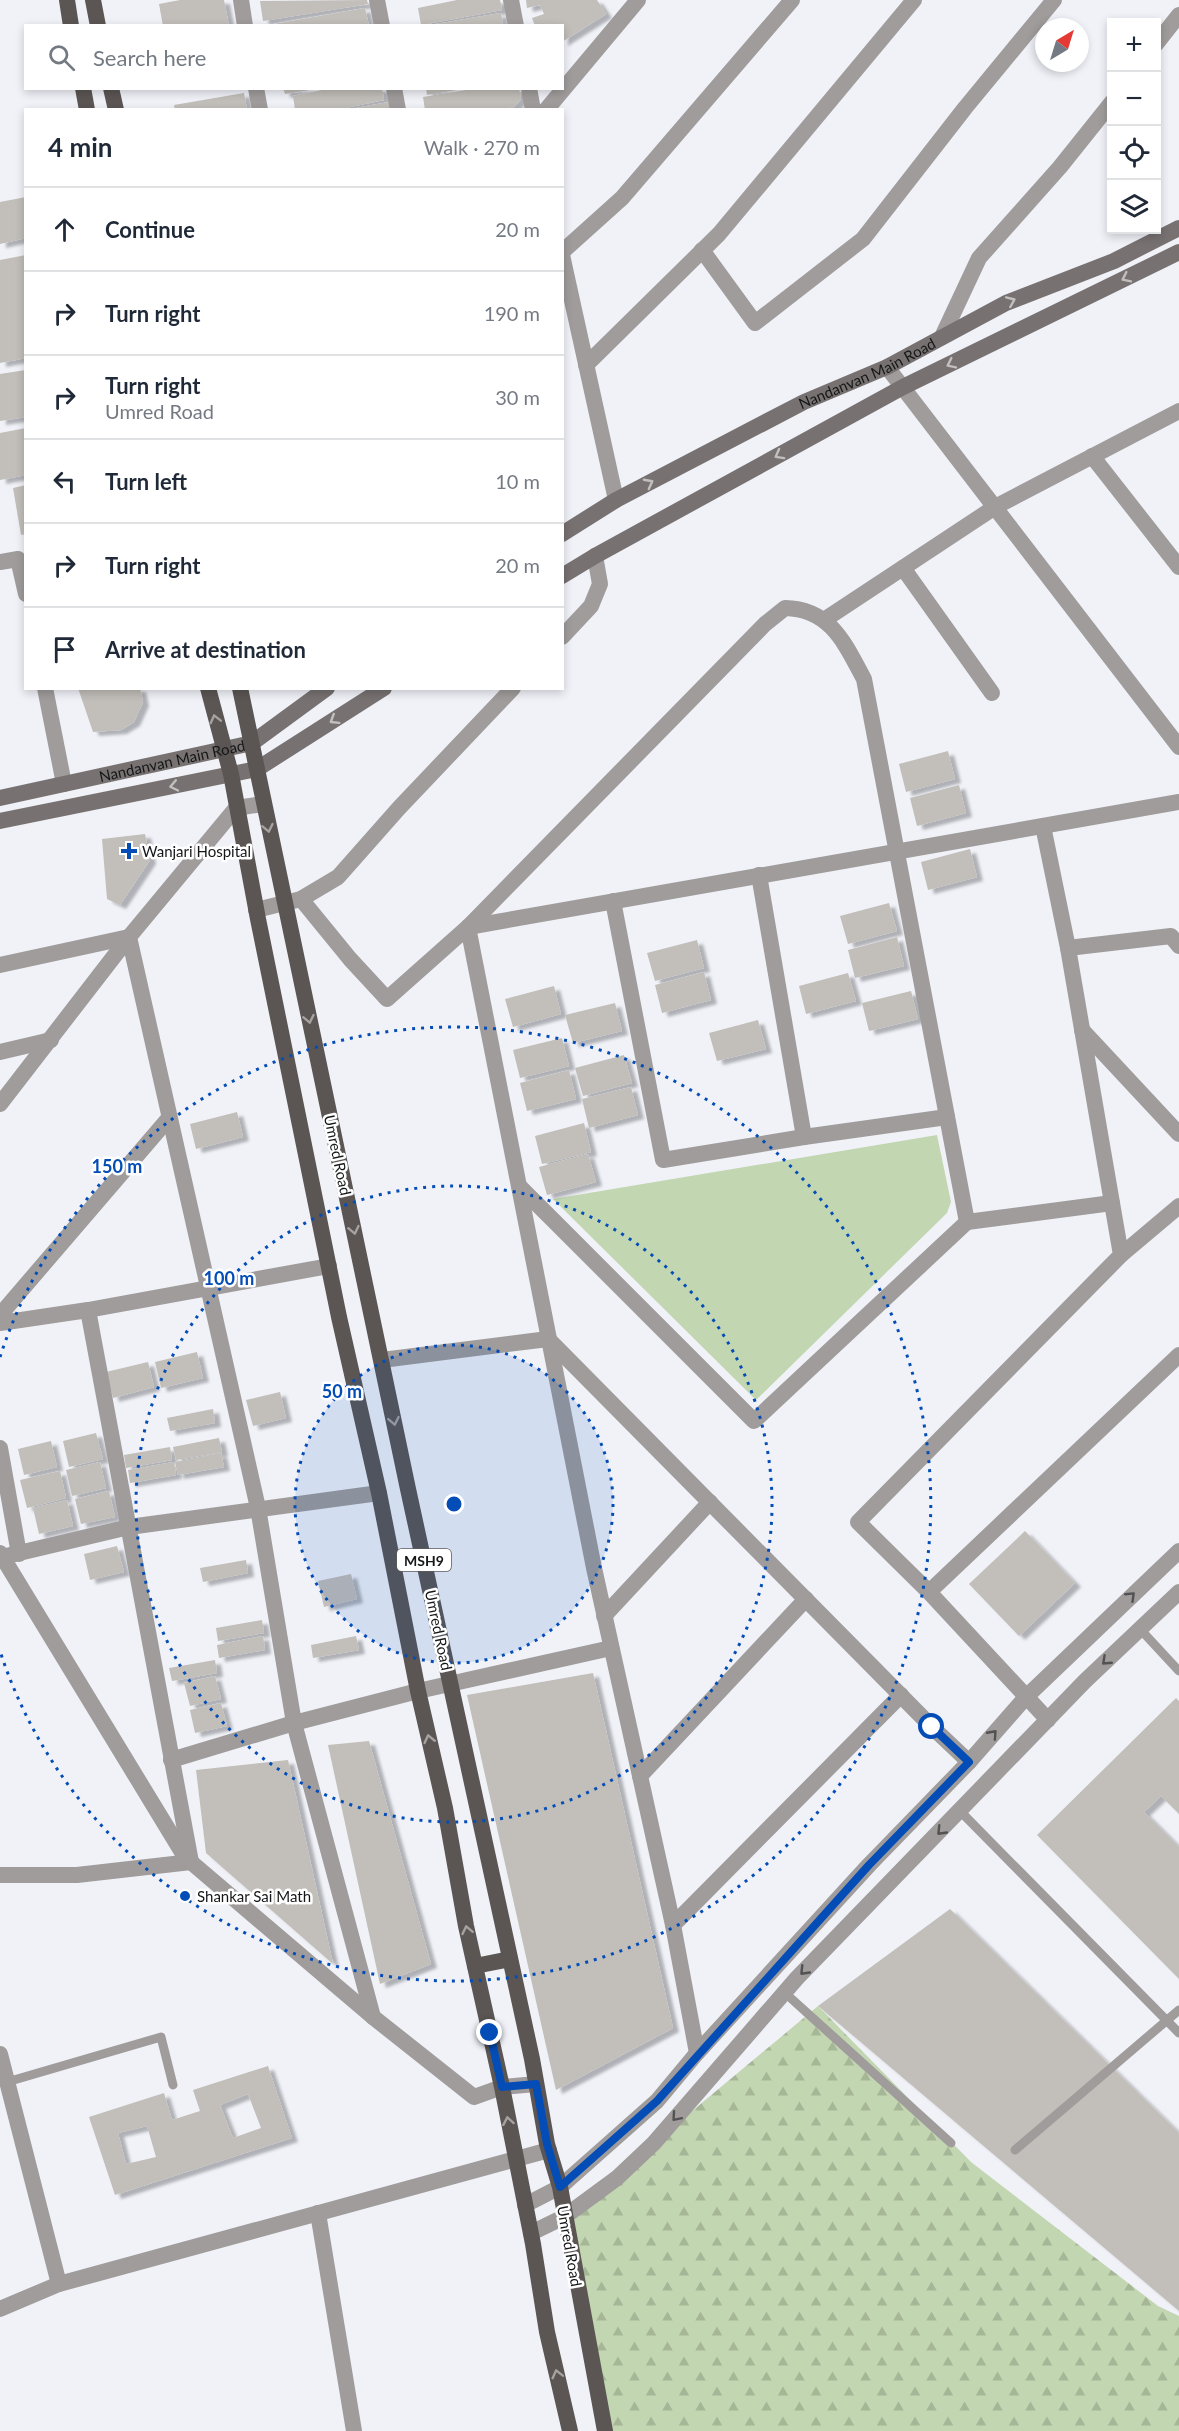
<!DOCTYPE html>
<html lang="en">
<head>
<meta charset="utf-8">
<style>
  :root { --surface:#fff; --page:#f2f2f3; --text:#1f2937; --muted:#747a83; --line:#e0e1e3 }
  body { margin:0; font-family:Lato,sans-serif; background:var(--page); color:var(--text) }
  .controls { position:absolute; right:18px; top:18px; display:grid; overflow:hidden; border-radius:0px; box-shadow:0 3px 9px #0003 }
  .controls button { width:54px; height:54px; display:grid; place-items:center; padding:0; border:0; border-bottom:2px solid var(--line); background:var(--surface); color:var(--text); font:30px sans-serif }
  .compass { position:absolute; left:1035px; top:18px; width:54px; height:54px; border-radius:50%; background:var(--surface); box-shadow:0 3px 9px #0003; rotate:38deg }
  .stop { position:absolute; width:18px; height:18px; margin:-14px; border:4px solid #044db7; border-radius:50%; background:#fff }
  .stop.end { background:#044db7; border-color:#fff; box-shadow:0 2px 6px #0008 }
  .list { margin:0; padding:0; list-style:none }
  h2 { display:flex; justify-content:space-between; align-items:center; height:78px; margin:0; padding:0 24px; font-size:26px }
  h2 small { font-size:20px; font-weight:400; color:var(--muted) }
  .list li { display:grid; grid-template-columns:39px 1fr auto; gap:18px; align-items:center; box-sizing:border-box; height:84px; padding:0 24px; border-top:2px solid var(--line) }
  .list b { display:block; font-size:22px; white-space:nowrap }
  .list p { margin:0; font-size:20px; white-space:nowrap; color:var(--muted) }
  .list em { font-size:20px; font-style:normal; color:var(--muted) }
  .icon { flex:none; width:33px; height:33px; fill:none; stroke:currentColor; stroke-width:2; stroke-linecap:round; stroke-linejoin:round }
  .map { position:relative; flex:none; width:1179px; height:2431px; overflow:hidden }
  .search { position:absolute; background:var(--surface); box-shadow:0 3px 9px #0003; left:24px; top:24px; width:540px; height:66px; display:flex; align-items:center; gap:15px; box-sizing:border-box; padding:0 21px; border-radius:0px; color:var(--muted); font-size:22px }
  .panel { position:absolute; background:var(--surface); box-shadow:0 3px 9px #0003; left:24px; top:108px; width:540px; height:582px; border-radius:0px }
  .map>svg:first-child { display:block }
  .forest { fill:url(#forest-firs) }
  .park { fill:#c2d6b1 }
  .building { fill:#c2beb9; fill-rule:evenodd; filter:url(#shadow) }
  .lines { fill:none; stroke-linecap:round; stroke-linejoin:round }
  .service { stroke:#9f9c9b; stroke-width:9 }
  .minor { stroke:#9f9c9b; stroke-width:16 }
  .tertiary { stroke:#9f9c9b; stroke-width:16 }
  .secondary { stroke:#777271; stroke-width:16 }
  .primary { stroke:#5b5654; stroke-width:16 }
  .oneway { stroke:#c2c0bf }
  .oneway2 { stroke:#a5a2a1 }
  .oneway3 { stroke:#535253 }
  .route { stroke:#044db7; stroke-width:8 }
  .ring { fill:none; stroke:#044db7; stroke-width:3; stroke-dasharray:3 6 }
  .poi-dot { fill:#044db7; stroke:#fff; stroke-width:2 }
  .labels { text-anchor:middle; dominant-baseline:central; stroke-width:5; stroke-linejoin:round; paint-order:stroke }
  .shield { fill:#fff; stroke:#5b5c5d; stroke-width:1.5 }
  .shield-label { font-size:14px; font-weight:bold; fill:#151618 }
  .street-label { font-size:15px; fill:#151618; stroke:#fff }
  .poi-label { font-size:15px; fill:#151618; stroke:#fff; text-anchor:start }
  .centre { fill:#044db7; stroke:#fff; stroke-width:3 }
  .ring-label { font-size:18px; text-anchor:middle; font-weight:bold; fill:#044db7; stroke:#fff; stroke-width:5; stroke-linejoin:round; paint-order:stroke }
</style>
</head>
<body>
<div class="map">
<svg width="1179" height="2431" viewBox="0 0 1179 2431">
  <defs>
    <pattern id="forest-firs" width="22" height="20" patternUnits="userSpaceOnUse" patternTransform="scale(1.5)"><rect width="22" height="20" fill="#c2d6b1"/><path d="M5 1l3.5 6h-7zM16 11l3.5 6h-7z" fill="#a6b798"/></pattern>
    <filter id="shadow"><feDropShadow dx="6" dy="4" stdDeviation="1.5" flood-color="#0004"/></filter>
  </defs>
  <rect width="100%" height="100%" fill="#f0f2f8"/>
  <!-- forest -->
  <polygon class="forest" points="818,2006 971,2162 1158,2306 1179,2316 1179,2431 605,2431 564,2218"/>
  <!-- park -->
  <polygon class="park" points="937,1135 951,1202 947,1213 756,1400 553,1199"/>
  <!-- building -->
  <g class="building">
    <polygon points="180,0 224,0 229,26 163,26 159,4"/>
    <polygon points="367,0 368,4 263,21 260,1"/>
    <polygon points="457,0 500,0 502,10 421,25 418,8"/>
    <polygon points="526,0 597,0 606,14 562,42 562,26 535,26 532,18 544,14 540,5 527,8"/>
    <polygon points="365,8 369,26 274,26 274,24"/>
    <polygon points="501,13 503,26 436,26 436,24"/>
    <polygon points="283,88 310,88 310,90 285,94"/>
    <polygon points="331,88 382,88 384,100 335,110 295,110 293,96"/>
    <polygon points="426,88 457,88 457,90 427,95"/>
    <polygon points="478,88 519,88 521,99 514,107 499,110 425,110 423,97"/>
    <polygon points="244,93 247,110 175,110 174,105"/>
    <polygon points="389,102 391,110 356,110 356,108"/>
    <polygon points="26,197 26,238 0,244 0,202"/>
    <polygon points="26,255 26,358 0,363 0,260"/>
    <polygon points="26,370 26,417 0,421 0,374"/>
    <polygon points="26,428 26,475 0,480 0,433"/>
    <polygon points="26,485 26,534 21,535 13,488"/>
    <polygon points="78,688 140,688 143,702 134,722 121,730 93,732"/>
    <polygon points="948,751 955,779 906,792 899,764"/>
    <polygon points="959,785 966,813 917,826 910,798"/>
    <polygon points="145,834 150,860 120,905 107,899 102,839"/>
    <polygon points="970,849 977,877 928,890 921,862"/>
    <polygon points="889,903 897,931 848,944 840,916"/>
    <polygon points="897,937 904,966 855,978 848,950"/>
    <polygon points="697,940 704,968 655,981 647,953"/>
    <polygon points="704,972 711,1000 662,1013 655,985"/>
    <polygon points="848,973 856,1001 806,1014 799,986"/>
    <polygon points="554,986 561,1014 513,1027 505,999"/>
    <polygon points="911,991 918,1019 869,1031 862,1003"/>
    <polygon points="615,1003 622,1031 573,1043 565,1015"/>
    <polygon points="758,1020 766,1049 717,1061 709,1033"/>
    <polygon points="562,1038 569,1066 520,1078 513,1050"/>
    <polygon points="624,1055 632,1083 583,1096 575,1068"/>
    <polygon points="569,1070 576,1099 527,1111 520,1083"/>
    <polygon points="631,1087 638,1115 589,1128 582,1099"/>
    <polygon points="237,1112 243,1137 196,1149 190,1124"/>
    <polygon points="584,1123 591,1152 542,1164 535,1136"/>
    <polygon points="588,1154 596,1182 547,1195 539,1167"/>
    <polygon points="197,1352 203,1378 161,1388 155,1362"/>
    <polygon points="148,1362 154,1387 113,1398 106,1372"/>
    <polygon points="280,1392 286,1418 253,1426 246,1400"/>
    <polygon points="213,1409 215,1423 170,1431 167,1418"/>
    <polygon points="96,1433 103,1459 69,1467 63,1441"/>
    <polygon points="219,1438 222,1452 176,1460 173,1447"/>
    <polygon points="51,1441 57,1467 24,1475 18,1449"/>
    <polygon points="170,1447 172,1460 126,1468 124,1455"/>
    <polygon points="221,1453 224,1467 178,1475 175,1462"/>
    <polygon points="100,1462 106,1488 72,1496 66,1470"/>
    <polygon points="174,1462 176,1475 130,1483 128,1470"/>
    <polygon points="60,1471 66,1498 27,1508 20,1480"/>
    <polygon points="109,1491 115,1517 81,1524 75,1499"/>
    <polygon points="67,1500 73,1526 39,1534 33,1508"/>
    <polygon points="1025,1531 1075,1583 1019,1636 969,1584"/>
    <polygon points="117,1546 124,1572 90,1580 84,1554"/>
    <polygon points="246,1560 248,1573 203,1582 200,1568"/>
    <polygon points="351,1574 357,1599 324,1607 318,1581"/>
    <polygon points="262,1620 264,1633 218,1641 216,1628"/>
    <polygon points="263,1636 265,1650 219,1658 217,1645"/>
    <polygon points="356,1636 359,1650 313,1658 311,1645"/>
    <polygon points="215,1660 217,1673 172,1681 169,1668"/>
    <polygon points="593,1673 673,2028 556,2090 467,1695"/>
    <polygon points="215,1676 221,1699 190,1706 184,1683"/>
    <polygon points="1176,1698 1179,1701 1179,1814 1161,1796 1144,1812 1179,1847 1179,1979 1037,1835"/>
    <polygon points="221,1703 227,1726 195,1733 190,1710"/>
    <polygon points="369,1741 431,1964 380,1984 328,1745"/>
    <polygon points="288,1760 333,1964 206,1853 196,1770"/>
    <polygon points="950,1909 1179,2133 1179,2311 818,2006"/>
    <path d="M268,2066L292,2138L115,2195L89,2117L164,2093L172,2120L200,2111L193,2090ZM248,2094L261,2128L233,2138L220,2105ZM147,2126L156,2157L126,2164L118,2133Z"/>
  </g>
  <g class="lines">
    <!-- service -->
    <g class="service">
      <polyline points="1140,1629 1179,1671"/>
      <polyline points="960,1811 1179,2033"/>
      <polyline points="784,1992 951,2143"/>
      <polyline points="7,2082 161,2037 173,2085"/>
      <polyline points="1015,2150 1179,2010"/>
    </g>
    <!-- minor -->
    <g class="minor">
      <polyline points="241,0 245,26"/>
      <polyline points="377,0 382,26"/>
      <polyline points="511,0 516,26"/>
      <polyline points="1156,44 1179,15"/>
      <polyline points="256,88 260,110"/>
      <polyline points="394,88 398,110"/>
      <polyline points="529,88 533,110"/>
      <polyline points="546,110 638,0"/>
      <polyline points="702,250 755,323 863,239 965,108 1054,0"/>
      <polyline points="562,252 622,198 792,0"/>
      <polyline points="562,255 616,500"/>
      <polyline points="942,337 979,258 1060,167 1112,102"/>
      <polyline points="586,365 719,234 914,0"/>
      <polyline points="887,367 1179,747"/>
      <polyline points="1092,456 1179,567"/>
      <polyline points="0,562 18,559 26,594"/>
      <polyline points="903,568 992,693"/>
      <polyline points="824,620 995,507 1179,411"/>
      <polyline points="562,637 591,606 600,584 595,556"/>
      <polyline points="45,688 64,784"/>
      <polyline points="1043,826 1068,948 1171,936 1179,946"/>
      <polyline points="759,875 804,1137 947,1117"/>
      <polyline points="301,899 350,959 387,999 468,927 594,1568 673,1925 697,2053"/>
      <polyline points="613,901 663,1160 804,1137"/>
      <polyline points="256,910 301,899 338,877 399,808 513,688"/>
      <path d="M468,927L765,624L785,608C831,609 845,644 864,679L967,1222L754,1421L519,1186"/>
      <polyline points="468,927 1179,802"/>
      <polyline points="0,965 129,937 258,1508 294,1723 373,2017"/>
      <polyline points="1082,1030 1179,1134"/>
      <polyline points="0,1052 51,1040"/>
      <polyline points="0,1104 129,937 236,808 263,804"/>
      <polyline points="967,1222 1112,1203"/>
      <polyline points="1121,1255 1179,1206"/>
      <polyline points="88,1310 329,1266"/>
      <polyline points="0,1315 169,1118"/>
      <polyline points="0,1323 88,1310 191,1862 77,1875 0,1875"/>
      <polyline points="382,1360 548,1339 932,1727 969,1762"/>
      <polyline points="0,1448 19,1554"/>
      <polyline points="0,1553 185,1857 373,2017 474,2097 502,2087 536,2084"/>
      <polyline points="2,1557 129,1527 379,1493"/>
      <polyline points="929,1592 1179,1355"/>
      <polyline points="604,1616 710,1502"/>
      <polyline points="1048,1720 929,1592 858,1522 1121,1255 1068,948"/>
      <polyline points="171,1760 294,1723 418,1691 611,1648"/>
      <polyline points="640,1776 806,1599"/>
      <polyline points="673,1925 901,1695"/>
      <polyline points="0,2054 59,2284"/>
      <polyline points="318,2213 354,2431"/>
      <polyline points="0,2309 59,2284 549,2150"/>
    </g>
    <!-- tertiary -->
    <g class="tertiary">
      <polyline points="525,2205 560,2187 657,2101 697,2053 869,1865 969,1762 1026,1697 1179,1551"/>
      <polyline points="531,2233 564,2217 617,2178 654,2143 797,1978 1085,1681 1179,1592"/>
    </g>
    <!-- secondary -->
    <g class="secondary">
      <path id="s1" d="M562,534L616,500L804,402L887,367L1006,303L1114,261L1179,228"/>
      <polyline points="562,576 595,556 903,387 1179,252"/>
      <path id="s2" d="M0,798L252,743L327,688"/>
      <polyline points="0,821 257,769 384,688"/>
    </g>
    <!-- primary -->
    <g class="primary">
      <polyline points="67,0 71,26"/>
      <polyline points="93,0 98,26"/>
      <polyline points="83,88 87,110"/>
      <polyline points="111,88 116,110"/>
      <polyline points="208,688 231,774 258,919 339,1317 379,1493 418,1691 445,1808 466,1926 502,2087 533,2244 547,2332 570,2431"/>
      <polyline points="240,688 408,1489 532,2059 547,2144 560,2187 605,2431"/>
      <polyline points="475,1966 510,1959"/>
    </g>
  </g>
  <!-- one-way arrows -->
  <defs><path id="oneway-chevron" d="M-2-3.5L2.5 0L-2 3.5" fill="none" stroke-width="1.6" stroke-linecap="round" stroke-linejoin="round" transform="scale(1.5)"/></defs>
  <g class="oneway">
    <use href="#oneway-chevron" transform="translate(1126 278) rotate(154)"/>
    <use href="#oneway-chevron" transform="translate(1011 301) rotate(-23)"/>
    <use href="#oneway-chevron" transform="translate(951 364) rotate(154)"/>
    <use href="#oneway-chevron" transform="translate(779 455) rotate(151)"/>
    <use href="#oneway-chevron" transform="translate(649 483) rotate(-28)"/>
    <use href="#oneway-chevron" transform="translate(334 720) rotate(148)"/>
    <use href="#oneway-chevron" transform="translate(174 786) rotate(168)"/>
  </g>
  <g class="oneway2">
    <use href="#oneway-chevron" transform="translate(215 719) rotate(-104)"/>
    <use href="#oneway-chevron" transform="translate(268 828) rotate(78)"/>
    <use href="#oneway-chevron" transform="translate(309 1019) rotate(78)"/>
    <use href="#oneway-chevron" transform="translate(354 1230) rotate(78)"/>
    <use href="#oneway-chevron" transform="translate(394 1421) rotate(79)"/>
    <use href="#oneway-chevron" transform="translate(429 1739) rotate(-103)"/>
    <use href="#oneway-chevron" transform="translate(467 1930) rotate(-102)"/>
    <use href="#oneway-chevron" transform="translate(508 2121) rotate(-100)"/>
    <use href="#oneway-chevron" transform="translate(557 2374) rotate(-104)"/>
  </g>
  <g class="oneway3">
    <use href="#oneway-chevron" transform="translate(1131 1596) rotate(-44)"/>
    <use href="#oneway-chevron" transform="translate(1106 1661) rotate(137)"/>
    <use href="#oneway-chevron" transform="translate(993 1734) rotate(-48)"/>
    <use href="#oneway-chevron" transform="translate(941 1831) rotate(134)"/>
    <use href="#oneway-chevron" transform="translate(804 1971) rotate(134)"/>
    <use href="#oneway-chevron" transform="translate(676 2117) rotate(131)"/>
  </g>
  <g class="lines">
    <!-- route -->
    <polyline class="route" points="490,2033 502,2087 536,2084 547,2144 560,2187 657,2101 869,1865 969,1762 932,1727"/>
  </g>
  <!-- distance rings -->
  <circle cx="454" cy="1504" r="159" fill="#044db7" fill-opacity=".12"/>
  <g class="ring">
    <circle cx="454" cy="1504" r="159"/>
    <circle cx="454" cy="1504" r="318"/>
    <path d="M0 1357A477 477 0 1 1 0 1651"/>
  </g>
  <!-- markers -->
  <g class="poi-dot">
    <path d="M126 842h6v6h6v6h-6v6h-6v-6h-6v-6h6z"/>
    <circle cx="185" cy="1896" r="6"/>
  </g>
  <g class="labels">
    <!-- shield labels -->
    <rect class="shield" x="397" y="1549" width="54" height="22" rx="4.5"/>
    <g class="shield-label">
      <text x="424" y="1560">MSH9</text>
    </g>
    <!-- street labels -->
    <g class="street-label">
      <text stroke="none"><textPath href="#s1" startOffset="345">Nandanvan Main Road</textPath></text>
      <text stroke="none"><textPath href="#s2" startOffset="176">Nandanvan Main Road</textPath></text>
      <text transform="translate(338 1155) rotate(78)">Umred Road</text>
      <text transform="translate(439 1630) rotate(78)">Umred Road</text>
      <text transform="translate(570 2246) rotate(80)">Umred Road</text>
    </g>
    <!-- poi labels -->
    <g class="poi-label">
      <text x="142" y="851">Wanjari Hospital</text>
      <text x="197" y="1896">Shankar Sai Math</text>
    </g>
  </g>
  <circle cx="454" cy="1504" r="9" class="centre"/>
  <g class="ring-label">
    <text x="117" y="1173">150 m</text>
    <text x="229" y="1285">100 m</text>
    <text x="342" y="1398">50 m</text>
  </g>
</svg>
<div class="controls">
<button>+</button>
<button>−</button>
<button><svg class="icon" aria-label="locate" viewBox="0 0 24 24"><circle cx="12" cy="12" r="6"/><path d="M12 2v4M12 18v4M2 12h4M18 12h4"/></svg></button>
<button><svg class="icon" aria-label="layers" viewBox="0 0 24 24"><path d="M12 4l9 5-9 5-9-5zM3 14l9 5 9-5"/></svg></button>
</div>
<svg class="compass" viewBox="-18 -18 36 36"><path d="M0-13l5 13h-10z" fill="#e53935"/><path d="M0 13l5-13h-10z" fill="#747a83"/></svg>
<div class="stop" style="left:932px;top:1727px"></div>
<div class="stop end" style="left:490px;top:2033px"></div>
<div class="search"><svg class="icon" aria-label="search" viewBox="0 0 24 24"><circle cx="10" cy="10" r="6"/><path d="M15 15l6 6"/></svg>Search here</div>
<section class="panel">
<h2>4 min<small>Walk · 270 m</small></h2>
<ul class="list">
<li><svg class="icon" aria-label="ahead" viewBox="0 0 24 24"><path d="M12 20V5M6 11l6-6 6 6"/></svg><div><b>Continue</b></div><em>20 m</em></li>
<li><svg class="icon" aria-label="right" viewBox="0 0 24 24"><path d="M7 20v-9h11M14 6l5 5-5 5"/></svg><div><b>Turn right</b></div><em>190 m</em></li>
<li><svg class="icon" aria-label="right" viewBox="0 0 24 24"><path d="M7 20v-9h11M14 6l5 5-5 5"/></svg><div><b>Turn right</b><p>Umred Road</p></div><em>30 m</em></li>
<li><svg class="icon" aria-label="left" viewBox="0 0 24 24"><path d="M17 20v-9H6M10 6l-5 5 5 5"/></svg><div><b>Turn left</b></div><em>10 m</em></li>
<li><svg class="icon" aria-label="right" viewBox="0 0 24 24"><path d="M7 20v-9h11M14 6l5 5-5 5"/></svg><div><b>Turn right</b></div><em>20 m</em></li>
<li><svg class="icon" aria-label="arrive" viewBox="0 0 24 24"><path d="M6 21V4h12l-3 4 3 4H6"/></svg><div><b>Arrive at destination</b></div></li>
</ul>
</section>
</div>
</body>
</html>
